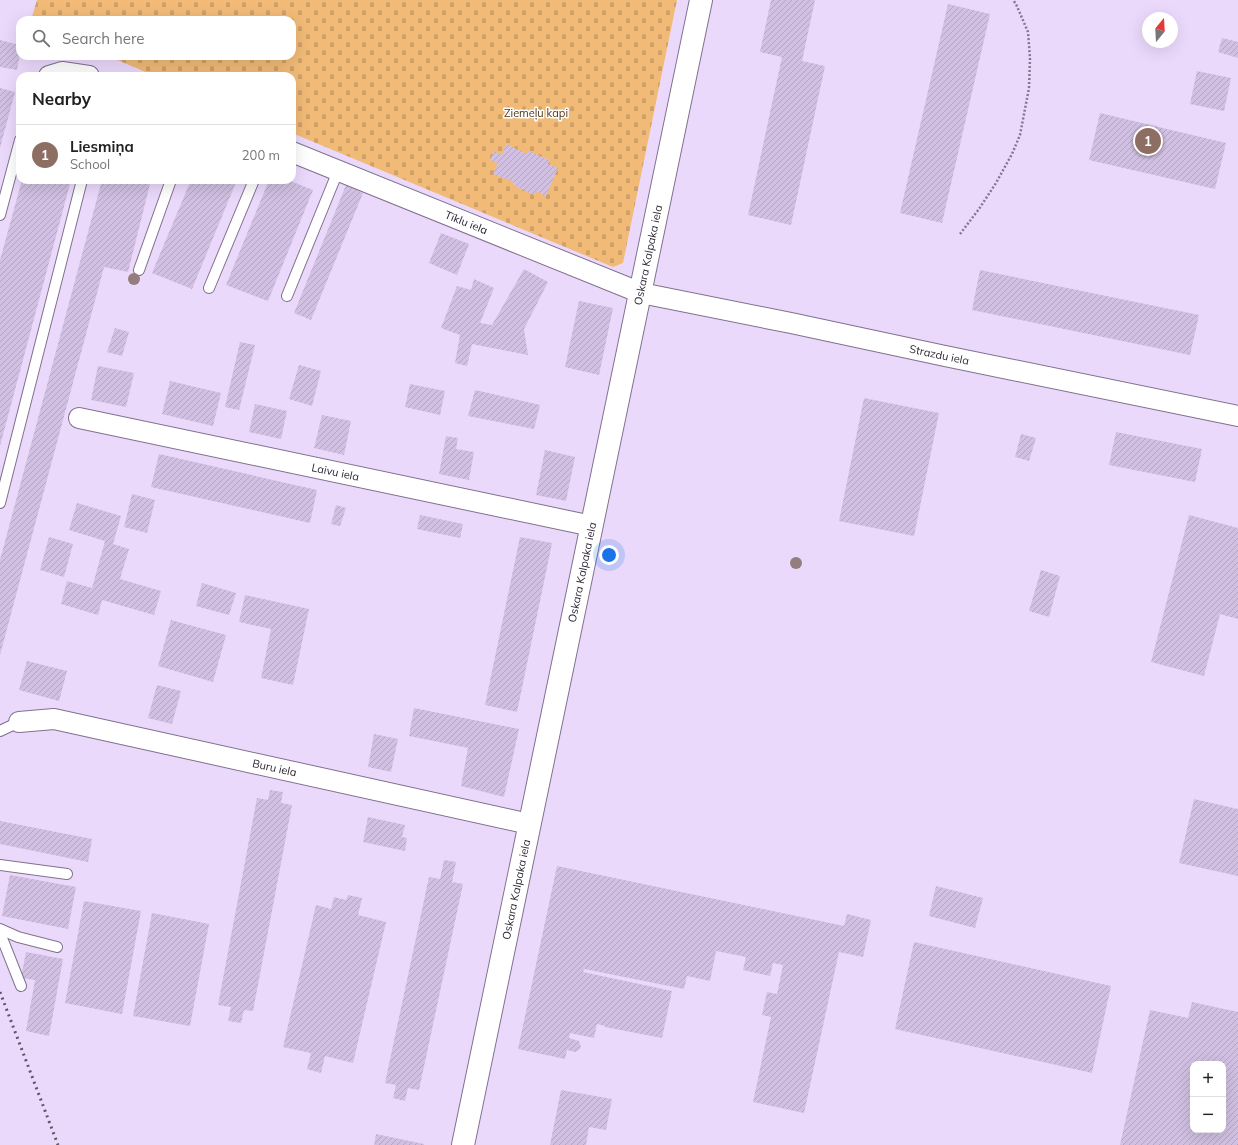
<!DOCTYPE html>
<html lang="en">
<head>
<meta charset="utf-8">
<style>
  :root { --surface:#fff; --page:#f2f2f2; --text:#222; --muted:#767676; --line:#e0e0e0; --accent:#db2777 }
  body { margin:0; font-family:Mulish,sans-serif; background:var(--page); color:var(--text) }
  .controls { position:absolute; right:12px; bottom:12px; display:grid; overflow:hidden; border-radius:8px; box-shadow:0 4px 16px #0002 }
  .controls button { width:36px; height:36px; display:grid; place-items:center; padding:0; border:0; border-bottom:1px solid var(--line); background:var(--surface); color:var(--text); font:20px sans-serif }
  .compass { position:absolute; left:1142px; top:12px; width:36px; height:36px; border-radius:50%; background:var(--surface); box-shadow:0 4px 16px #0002; rotate:18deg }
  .you { position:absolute; left:609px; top:555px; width:14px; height:14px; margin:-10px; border:3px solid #fff; border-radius:50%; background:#1a73e8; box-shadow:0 0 0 6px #1a73e833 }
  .badge { display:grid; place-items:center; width:26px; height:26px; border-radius:50%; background:var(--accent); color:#fff; font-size:13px; font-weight:700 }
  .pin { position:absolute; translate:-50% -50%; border:2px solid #fff; box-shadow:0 1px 4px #0006 }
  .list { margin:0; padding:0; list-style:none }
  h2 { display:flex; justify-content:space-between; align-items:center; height:52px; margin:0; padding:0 16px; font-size:17px }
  h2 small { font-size:13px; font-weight:400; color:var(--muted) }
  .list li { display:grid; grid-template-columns:26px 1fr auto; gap:12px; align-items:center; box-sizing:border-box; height:60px; padding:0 16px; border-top:1px solid var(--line) }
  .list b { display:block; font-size:15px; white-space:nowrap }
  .list p { margin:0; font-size:13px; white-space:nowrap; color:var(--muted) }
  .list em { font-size:13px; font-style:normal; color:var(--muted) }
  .icon { flex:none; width:22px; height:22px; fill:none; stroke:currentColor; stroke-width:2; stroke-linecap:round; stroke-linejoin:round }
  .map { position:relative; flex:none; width:1238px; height:1145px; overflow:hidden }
  .search { position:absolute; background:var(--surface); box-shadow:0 4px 16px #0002; left:16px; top:16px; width:280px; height:44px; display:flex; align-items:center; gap:10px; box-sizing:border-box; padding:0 14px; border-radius:12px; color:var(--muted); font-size:15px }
  .panel { position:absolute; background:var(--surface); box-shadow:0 4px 16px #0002; left:16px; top:72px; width:280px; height:112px; border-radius:12px }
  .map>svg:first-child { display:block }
  .cemetery { fill:url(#cemetery-stones) }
  .building { fill:url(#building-hatch); fill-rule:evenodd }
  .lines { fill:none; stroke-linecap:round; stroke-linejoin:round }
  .lane-casing { stroke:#81718f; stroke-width:12 }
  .street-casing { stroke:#81718f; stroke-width:22 }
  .secondary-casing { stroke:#81718f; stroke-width:24 }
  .path { stroke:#83778e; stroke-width:2.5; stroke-dasharray:2 2; stroke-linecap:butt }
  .lane { stroke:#fff; stroke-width:10 }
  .street { stroke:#fff; stroke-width:20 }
  .secondary { stroke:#fff; stroke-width:22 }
  .rail { stroke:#605669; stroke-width:3; stroke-dasharray:2 4; stroke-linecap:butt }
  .tree { fill:#937e7d }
  .labels { text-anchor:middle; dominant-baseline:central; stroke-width:3; stroke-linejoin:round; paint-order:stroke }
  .park-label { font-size:11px; fill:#4b3416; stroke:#fff }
  .street-label { font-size:11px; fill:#2c2532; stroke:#fff }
</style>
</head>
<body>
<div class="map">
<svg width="1238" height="1145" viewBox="0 0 1238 1145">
  <defs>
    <pattern id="cemetery-stones" width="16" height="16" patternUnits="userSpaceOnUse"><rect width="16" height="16" fill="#f1ba77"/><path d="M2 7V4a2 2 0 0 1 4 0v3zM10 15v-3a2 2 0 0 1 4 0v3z" fill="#cfa067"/></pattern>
    <pattern id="building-hatch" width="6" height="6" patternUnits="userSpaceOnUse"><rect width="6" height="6" fill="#d1c0e1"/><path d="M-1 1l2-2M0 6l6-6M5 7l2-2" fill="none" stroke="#b4a5c2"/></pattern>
  </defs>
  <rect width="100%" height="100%" fill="#ebd9fb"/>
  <!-- cemetery -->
  <polygon class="cemetery" points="37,0 677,0 623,263 613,267 292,133 292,76 155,76 108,56 292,56 292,20 31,20"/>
  <!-- building -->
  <g class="building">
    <polygon points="771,0 815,0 802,61 825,66 791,225 748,215 782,57 760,52"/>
    <polygon points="948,4 990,14 942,223 900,213"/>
    <polygon points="1222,38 1238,42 1238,58 1218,52"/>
    <polygon points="0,40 20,45 20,54 17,70 0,67"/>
    <polygon points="1197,71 1231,78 1224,111 1190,104"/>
    <polygon points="0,88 15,92 0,148"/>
    <polygon points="1100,113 1226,143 1215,189 1089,160"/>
    <polygon points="506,144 527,154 529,151 549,160 548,164 558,168 546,196 536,191 534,195 513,185 514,182 493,174 498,163 490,160 494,151 502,155"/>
    <polygon points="22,180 71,180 0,446 0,260"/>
    <polygon points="102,180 151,180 128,272 104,267 0,655 0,560"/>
    <polygon points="191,180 237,180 192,289 152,273"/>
    <polygon points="269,180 288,180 313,190 268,301 226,285"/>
    <polygon points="346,185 363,193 311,320 294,313"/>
    <polygon points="441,233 469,244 457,275 429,263"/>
    <polygon points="524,269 548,282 524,329 528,355 472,344 467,366 455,363 460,335 441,328 457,286 471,290 474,279 494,288 480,323 492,325"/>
    <polygon points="980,270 1199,315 1190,355 972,310"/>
    <polygon points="579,301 613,308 599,375 565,367"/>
    <polygon points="115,328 129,332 122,356 107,352"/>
    <polygon points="240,342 255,345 239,410 225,407"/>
    <polygon points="299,365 321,371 312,406 289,399"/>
    <polygon points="98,366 134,373 126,407 91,400"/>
    <polygon points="170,381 221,393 213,426 162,414"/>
    <polygon points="410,384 445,391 440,415 405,407"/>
    <polygon points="475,390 540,405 534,429 468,416"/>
    <polygon points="864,398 939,413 914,536 839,521"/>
    <polygon points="255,404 287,411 281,439 249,432"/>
    <polygon points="322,415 351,421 344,455 314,448"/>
    <polygon points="1116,432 1202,449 1195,482 1109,465"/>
    <polygon points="1021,434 1036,438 1029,461 1015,457"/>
    <polygon points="446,436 458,438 456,449 474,452 469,480 439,474"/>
    <polygon points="545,450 575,457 566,501 536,495"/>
    <polygon points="159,454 317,490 310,523 151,487"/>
    <polygon points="132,494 155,500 147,533 124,527"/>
    <polygon points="77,503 121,516 113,544 129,549 120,579 161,591 154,615 102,600 98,615 61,604 67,581 92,588 105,541 69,530"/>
    <polygon points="336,505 346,508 340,526 331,524"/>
    <polygon points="420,515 463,524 460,538 417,529"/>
    <polygon points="1189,515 1238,528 1238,619 1220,614 1204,676 1151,662"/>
    <polygon points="49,537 73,544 64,577 40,570"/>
    <polygon points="520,537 552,543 517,712 485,705"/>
    <polygon points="1041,570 1060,576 1049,617 1029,611"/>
    <polygon points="202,583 236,593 229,615 196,606"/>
    <polygon points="245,595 309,609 293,685 261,678 271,629 239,622"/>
    <polygon points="171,620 226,635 213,682 158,666"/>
    <polygon points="27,661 67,671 59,701 19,690"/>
    <polygon points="157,685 181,691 172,724 148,718"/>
    <polygon points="414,708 519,729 504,797 461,786 468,748 409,736"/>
    <polygon points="374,734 398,739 391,772 368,767"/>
    <polygon points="270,790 283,792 281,803 292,805 253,1011 244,1010 241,1023 228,1021 231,1007 218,1005 257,798 268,800"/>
    <polygon points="1194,799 1238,809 1238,876 1179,863"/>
    <polygon points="368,817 405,825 402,837 407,838 405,851 363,842"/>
    <polygon points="0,821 92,839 88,862 0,844"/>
    <polygon points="444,860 456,862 452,882 463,884 419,1090 408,1088 405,1101 393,1098 396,1085 385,1083 429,877 440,879"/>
    <polygon points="557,866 844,926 847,914 871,920 863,957 839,952 804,1113 753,1102 771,1017 762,1015 767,992 777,994 783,965 773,963 770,976 743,970 746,957 716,951 710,981 687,976 684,989 584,969 583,972 672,991 662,1038 605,1027 605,1026 597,1024 594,1038 570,1033 569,1038 579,1041 581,1047 579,1050 575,1052 567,1050 565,1059 518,1049"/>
    <polygon points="10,875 76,887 68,929 2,916"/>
    <polygon points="936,886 983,898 975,928 929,916"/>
    <polygon points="348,895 362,898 358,915 386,922 353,1063 325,1056 321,1073 307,1069 311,1053 283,1047 316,905 331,909 334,897 346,900"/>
    <polygon points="84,901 141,911 122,1014 65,1003"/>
    <polygon points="152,913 209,924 190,1026 133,1016"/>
    <polygon points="914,942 1111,986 1092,1073 895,1029"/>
    <polygon points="26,952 63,959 49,1036 26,1031 35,980 21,978"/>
    <path d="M1192,1002L1238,1012V1145H1120L1150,1010L1188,1018ZM1193,1064H1223V1130H1193Z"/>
    <polygon points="561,1090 612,1099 606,1130 589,1127 586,1145 550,1145"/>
    <polygon points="376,1134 424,1144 424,1145 374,1145"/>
  </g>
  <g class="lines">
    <!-- lane casing -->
    <g class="lane-casing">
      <g id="lane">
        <polyline points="0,215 20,140"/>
        <polyline points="139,270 171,180"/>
        <polyline points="209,288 254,180"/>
        <polyline points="287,296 338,171"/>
        <polyline points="0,503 82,180"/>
        <polyline points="0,731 19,722"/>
        <polyline points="0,865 67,874"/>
        <polyline points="0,929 18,937 57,947"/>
        <polyline points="0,933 21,986"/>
      </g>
    </g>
    <!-- street casing -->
    <g class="street-casing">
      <g id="street">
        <polyline points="49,76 62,72 89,76"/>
        <path id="s1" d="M292,152L641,293L791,323L945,356L1238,416"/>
        <path id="s2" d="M79,418L592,526"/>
        <path id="s3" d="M19,722L54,719L529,824"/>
      </g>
    </g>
    <!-- secondary casing -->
    <g class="secondary-casing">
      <g id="secondary">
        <path id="s4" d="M463,1145L701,0"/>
      </g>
    </g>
    <!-- path -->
    <polyline class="path" points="960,234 979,209 996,183 1012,154 1020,135 1029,88 1030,58 1028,32 1016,4 1013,0"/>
    <!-- lane -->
    <use href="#lane" class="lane"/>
    <!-- street -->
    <use href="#street" class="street"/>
    <!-- secondary -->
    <use href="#secondary" class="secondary"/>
    <!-- rail -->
    <polyline class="rail" points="0,992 58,1145"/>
  </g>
  <!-- trees -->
  <g class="tree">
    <circle cx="134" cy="279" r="6"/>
    <circle cx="796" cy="563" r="6"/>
  </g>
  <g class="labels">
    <!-- park labels -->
    <g class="park-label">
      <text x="536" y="113">Ziemeļu kapi</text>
    </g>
    <!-- street labels -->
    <g class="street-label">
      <text stroke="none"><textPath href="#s1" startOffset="188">Tīklu iela</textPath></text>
      <text stroke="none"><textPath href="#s4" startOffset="909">Oskara Kalpaka iela</textPath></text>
      <text stroke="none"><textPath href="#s1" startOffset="681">Strazdu iela</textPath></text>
      <text stroke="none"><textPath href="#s2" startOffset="262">Laivu iela</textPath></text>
      <text stroke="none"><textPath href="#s4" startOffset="585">Oskara Kalpaka iela</textPath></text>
      <text stroke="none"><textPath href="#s3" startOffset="261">Buru iela</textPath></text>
      <text stroke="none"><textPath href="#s4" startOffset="261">Oskara Kalpaka iela</textPath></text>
    </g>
  </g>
</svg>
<div class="controls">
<button>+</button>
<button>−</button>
</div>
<svg class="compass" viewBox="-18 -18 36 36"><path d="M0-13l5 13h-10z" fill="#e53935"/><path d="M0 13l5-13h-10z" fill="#767676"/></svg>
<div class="you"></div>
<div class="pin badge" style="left:1148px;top:141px;background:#8d6e63">1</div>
<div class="search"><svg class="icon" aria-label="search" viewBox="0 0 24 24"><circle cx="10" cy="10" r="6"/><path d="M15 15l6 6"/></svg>Search here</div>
<section class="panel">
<h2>Nearby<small></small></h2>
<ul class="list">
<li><span class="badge" style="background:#8d6e63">1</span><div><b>Liesmiņa</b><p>School</p></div><em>200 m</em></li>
</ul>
</section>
</div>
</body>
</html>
